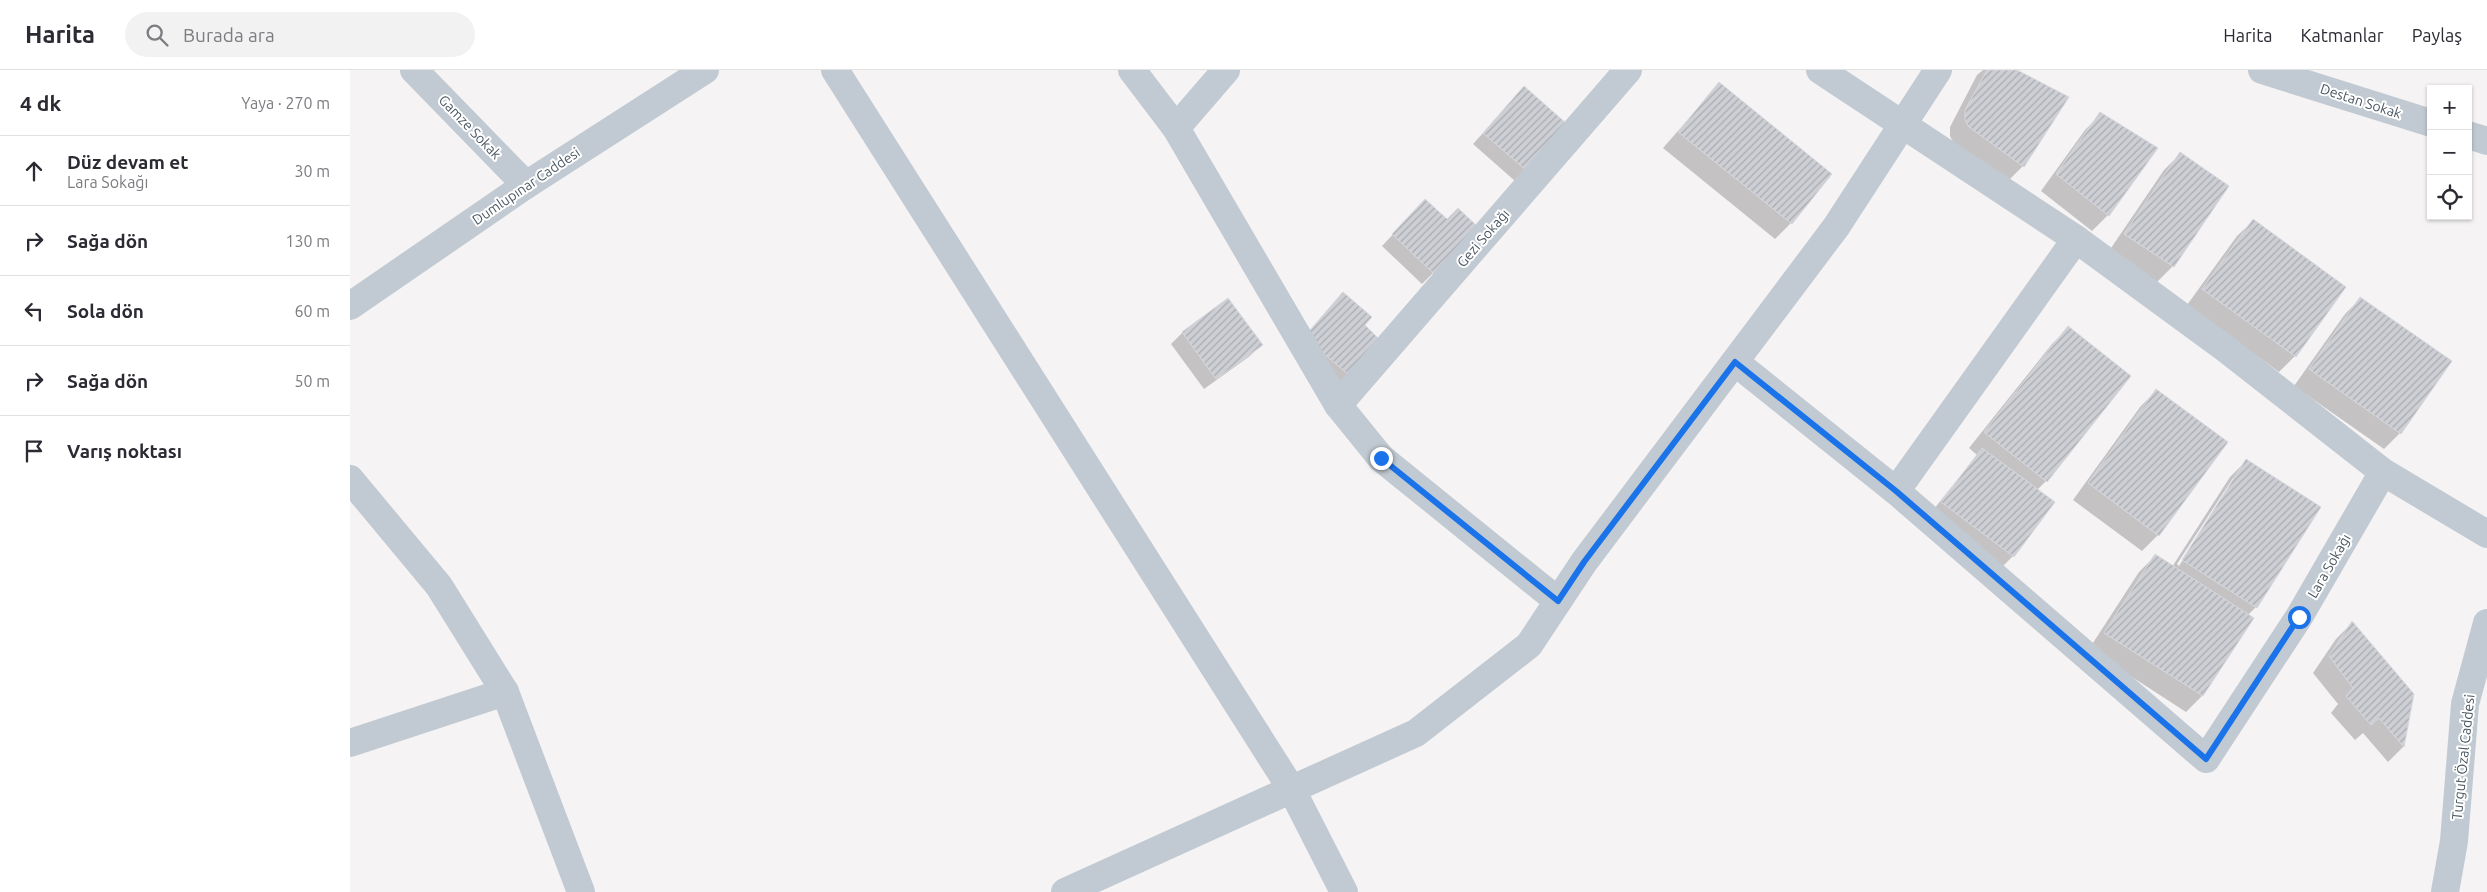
<!DOCTYPE html>
<html lang="tr">
<head>
<meta charset="utf-8">
<style>
  :root { --surface:#fff; --page:#f2f2f3; --text:#2b2b33; --muted:#7c7c81; --line:#e1e1e2 }
  body { margin:0; font-family:Ubuntu,sans-serif; background:var(--page); color:var(--text) }
  .controls { position:absolute; right:15px; top:15px; display:grid; overflow:hidden; border-radius:0px; box-shadow:0 1px 4px #0004 }
  .controls button { width:45px; height:45px; display:grid; place-items:center; padding:0; border:0; border-bottom:1px solid var(--line); background:var(--surface); color:var(--text); font:25px sans-serif }
  .stop { position:absolute; width:15px; height:15px; margin:-11px; border:4px solid #1a73e8; border-radius:50%; background:#fff }
  .stop.end { background:#1a73e8; border-color:#fff; box-shadow:0 1px 5px #0008 }
  .list { margin:0; padding:0; list-style:none }
  h2 { display:flex; justify-content:space-between; align-items:center; height:65px; margin:0; padding:0 20px; font-size:21px }
  h2 small { font-size:16px; font-weight:400; color:var(--muted) }
  .list li { display:grid; grid-template-columns:32px 1fr auto; gap:15px; align-items:center; box-sizing:border-box; height:70px; padding:0 20px; border-top:1px solid var(--line) }
  .list b { display:block; font-size:19px; white-space:nowrap }
  .list p { margin:0; font-size:16px; white-space:nowrap; color:var(--muted) }
  .list em { font-size:16px; font-style:normal; color:var(--muted) }
  .icon { flex:none; width:28px; height:28px; fill:none; stroke:currentColor; stroke-width:2; stroke-linecap:round; stroke-linejoin:round }
  .map { position:relative; flex:none; width:2137px; height:822px; overflow:hidden }
  header { display:flex; align-items:center; gap:30px; box-sizing:border-box; height:70px; padding:0 25px; background:var(--surface); border-bottom:1px solid var(--line) }
  header strong { font-size:24px }
  nav { display:flex; gap:28px; margin-inline-start:auto; font-size:18px }
  .search { width:350px; height:45px; background:var(--page); display:flex; align-items:center; gap:12px; box-sizing:border-box; padding:0 18px; border-radius:28px; color:var(--muted); font-size:19px }
  main { display:flex }
  aside { flex:1; background:var(--surface) }
  .map>svg:first-child { display:block }
  .shadow { fill:#0003; fill-rule:evenodd }
  .building { fill:url(#building-hatch); stroke:#d7d9de }
  .lines { fill:none; stroke-linecap:round; stroke-linejoin:round }
  .minor { stroke:#c1cad2; stroke-width:28 }
  .tertiary { stroke:#c1cad2; stroke-width:28 }
  .route { stroke:#1a73e8; stroke-width:6 }
  .labels { text-anchor:middle; dominant-baseline:central; stroke-width:4; stroke-linejoin:round; paint-order:stroke }
  .street-label { font-size:14px; fill:#4a5661; stroke:#fff }
</style>
</head>
<body>
<header>
<strong>Harita</strong>
<div class="search"><svg class="icon" aria-label="search" viewBox="0 0 24 24"><circle cx="10" cy="10" r="6"/><path d="M15 15l6 6"/></svg>Burada ara</div>
<nav><a>Harita</a><a>Katmanlar</a><a>Paylaş</a></nav>
</header>
<main>
<aside>
<h2>4 dk<small>Yaya · 270 m</small></h2>
<ul class="list">
<li><svg class="icon" aria-label="ahead" viewBox="0 0 24 24"><path d="M12 20V5M6 11l6-6 6 6"/></svg><div><b>Düz devam et</b><p>Lara Sokağı</p></div><em>30 m</em></li>
<li><svg class="icon" aria-label="right" viewBox="0 0 24 24"><path d="M7 20v-9h11M14 6l5 5-5 5"/></svg><div><b>Sağa dön</b></div><em>130 m</em></li>
<li><svg class="icon" aria-label="left" viewBox="0 0 24 24"><path d="M17 20v-9H6M10 6l-5 5 5 5"/></svg><div><b>Sola dön</b></div><em>60 m</em></li>
<li><svg class="icon" aria-label="right" viewBox="0 0 24 24"><path d="M7 20v-9h11M14 6l5 5-5 5"/></svg><div><b>Sağa dön</b></div><em>50 m</em></li>
<li><svg class="icon" aria-label="arrive" viewBox="0 0 24 24"><path d="M6 21V4h12l-3 4 3 4H6"/></svg><div><b>Varış noktası</b></div></li>
</ul>
</aside>
<div class="map">
<svg width="2137" height="822" viewBox="0 0 2137 822">
  <defs>
    <pattern id="building-hatch" width="6" height="6" patternUnits="userSpaceOnUse" patternTransform="scale(1.25)"><rect width="6" height="6" fill="#cdcfd5"/><path d="M-1 1l2-2M0 6l6-6M5 7l2-2" fill="none" stroke="#a8abb0"/></pattern>
  </defs>
  <rect width="100%" height="100%" fill="#f5f3f3"/>
  <!-- shadow -->
  <g class="shadow">
    <polygon points="1633,0 1664,0 1673,96 1657,112 1603,72 1600,66 1600,57 1627,5"/>
    <polygon points="1369,14 1441,153 1425,169 1313,78"/>
    <polygon points="1174,18 1216,55 1165,111 1123,74"/>
    <polygon points="1751,44 1807,78 1758,145 1742,161 1691,121 1735,60"/>
    <polygon points="1830,84 1877,116 1823,196 1807,212 1759,181 1814,100"/>
    <polygon points="1065,141 1097,151 1083,203 1072,214 1032,176"/>
    <polygon points="1903,151 1945,286 1929,302 1837,235 1887,166"/>
    <polygon points="993,223 1013,256 998,304 987,315 944,279"/>
    <polygon points="2011,228 2050,363 2034,379 1944,316 1995,244"/>
    <polygon points="878,230 911,275 900,286 854,319 821,274 832,263"/>
    <polygon points="1718,258 1696,411 1687,420 1663,486 1647,502 1576,449 1627,385 1619,378 1702,274"/>
    <polygon points="1806,321 1808,465 1792,481 1723,430 1790,337"/>
    <path d="M1896,391L1906,537L1898,545L1902,548L1852,626L1836,642L1739,579L1789,502L1805,486L1822,497L1880,407ZM1883,408H1886L1829,496L1827,494Z"/>
    <polygon points="2002,553 2062,625 2053,677 2038,692 2013,663 2005,670 1981,643 1988,634 1963,603 1986,569"/>
  </g>
  <!-- building -->
  <g class="building">
    <polygon points="1637,0 1667,0 1719,27 1674,97 1619,57 1615,50 1615,40"/>
    <polygon points="1369,12 1482,104 1442,154 1328,62"/>
    <polygon points="1174,16 1217,54 1177,101 1133,63"/>
    <polygon points="1750,42 1808,78 1759,146 1706,104"/>
    <polygon points="1830,82 1879,116 1824,197 1774,164"/>
    <polygon points="1075,129 1097,149 1108,138 1128,157 1084,204 1042,164"/>
    <polygon points="1903,149 1996,217 1946,287 1852,219"/>
    <polygon points="993,222 1022,247 1015,255 1029,269 999,305 954,267"/>
    <polygon points="2010,227 2102,291 2051,364 1959,299"/>
    <polygon points="878,228 913,275 866,309 832,262"/>
    <polygon points="1718,256 1781,306 1697,412 1634,362"/>
    <polygon points="1806,319 1878,372 1809,466 1738,413"/>
    <polygon points="1632,378 1705,432 1664,487 1591,432"/>
    <polygon points="1896,389 1971,437 1907,538 1832,490"/>
    <polygon points="1805,484 1904,548 1853,626 1754,563"/>
    <polygon points="2002,551 2064,624 2054,677 2029,648 2021,655 1996,626 2003,618 1979,586"/>
  </g>
  <g class="lines">
    <!-- minor -->
    <g class="minor">
      <polyline points="64,0 176,115"/>
      <polyline points="485,0 942,720 994,822"/>
      <polyline points="782,0 826,58 988,335 1031,388 1208,531"/>
      <polyline points="1470,0 1726,169 1876,279 2033,402 2137,464"/>
      <polyline points="1912,0 2081,53"/>
      <polyline points="826,58 876,0"/>
      <polyline points="2118,65 2137,71"/>
      <polyline points="1385,292 1546,421 1856,689 1949,547 2033,402"/>
      <polyline points="988,335 1278,0"/>
      <polyline points="0,409 89,516 155,622 231,822"/>
      <polyline points="1546,421 1726,169"/>
      <polyline points="0,673 155,622"/>
      <polyline points="715,822 1066,663 1179,575 1234,492 1486,157 1588,0"/>
    </g>
    <!-- tertiary -->
    <g class="tertiary">
      <polyline points="0,236 176,115 355,0"/>
      <polyline points="2095,822 2104,771 2115,634 2137,553"/>
    </g>
  </g>
  <g class="lines">
    <!-- route -->
    <polyline class="route" points="1031,388 1208,531 1234,492 1385,292 1546,421 1856,689 1949,547"/>
  </g>
  <g class="labels">
    <!-- street labels -->
    <g class="street-label">
      <text transform="translate(2011 31) rotate(18)">Destan Sokak</text>
      <text transform="translate(120 57) rotate(46)">Gamze Sokak</text>
      <text transform="translate(176 116) rotate(-34)">Dumlupınar Caddesi</text>
      <text transform="translate(1133 168) rotate(-49)">Gezi Sokağı</text>
      <text transform="translate(1979 496) rotate(-60)">Lara Sokağı</text>
      <text transform="translate(2113 687) rotate(-84)">Turgut Özal Caddesi</text>
    </g>
  </g>
</svg>
<div class="controls">
<button>+</button>
<button>−</button>
<button><svg class="icon" aria-label="locate" viewBox="0 0 24 24"><circle cx="12" cy="12" r="6"/><path d="M12 2v4M12 18v4M2 12h4M18 12h4"/></svg></button>
</div>
<div class="stop" style="left:1949px;top:547px"></div>
<div class="stop end" style="left:1031px;top:388px"></div>
</div>
</main>
</body>
</html>
